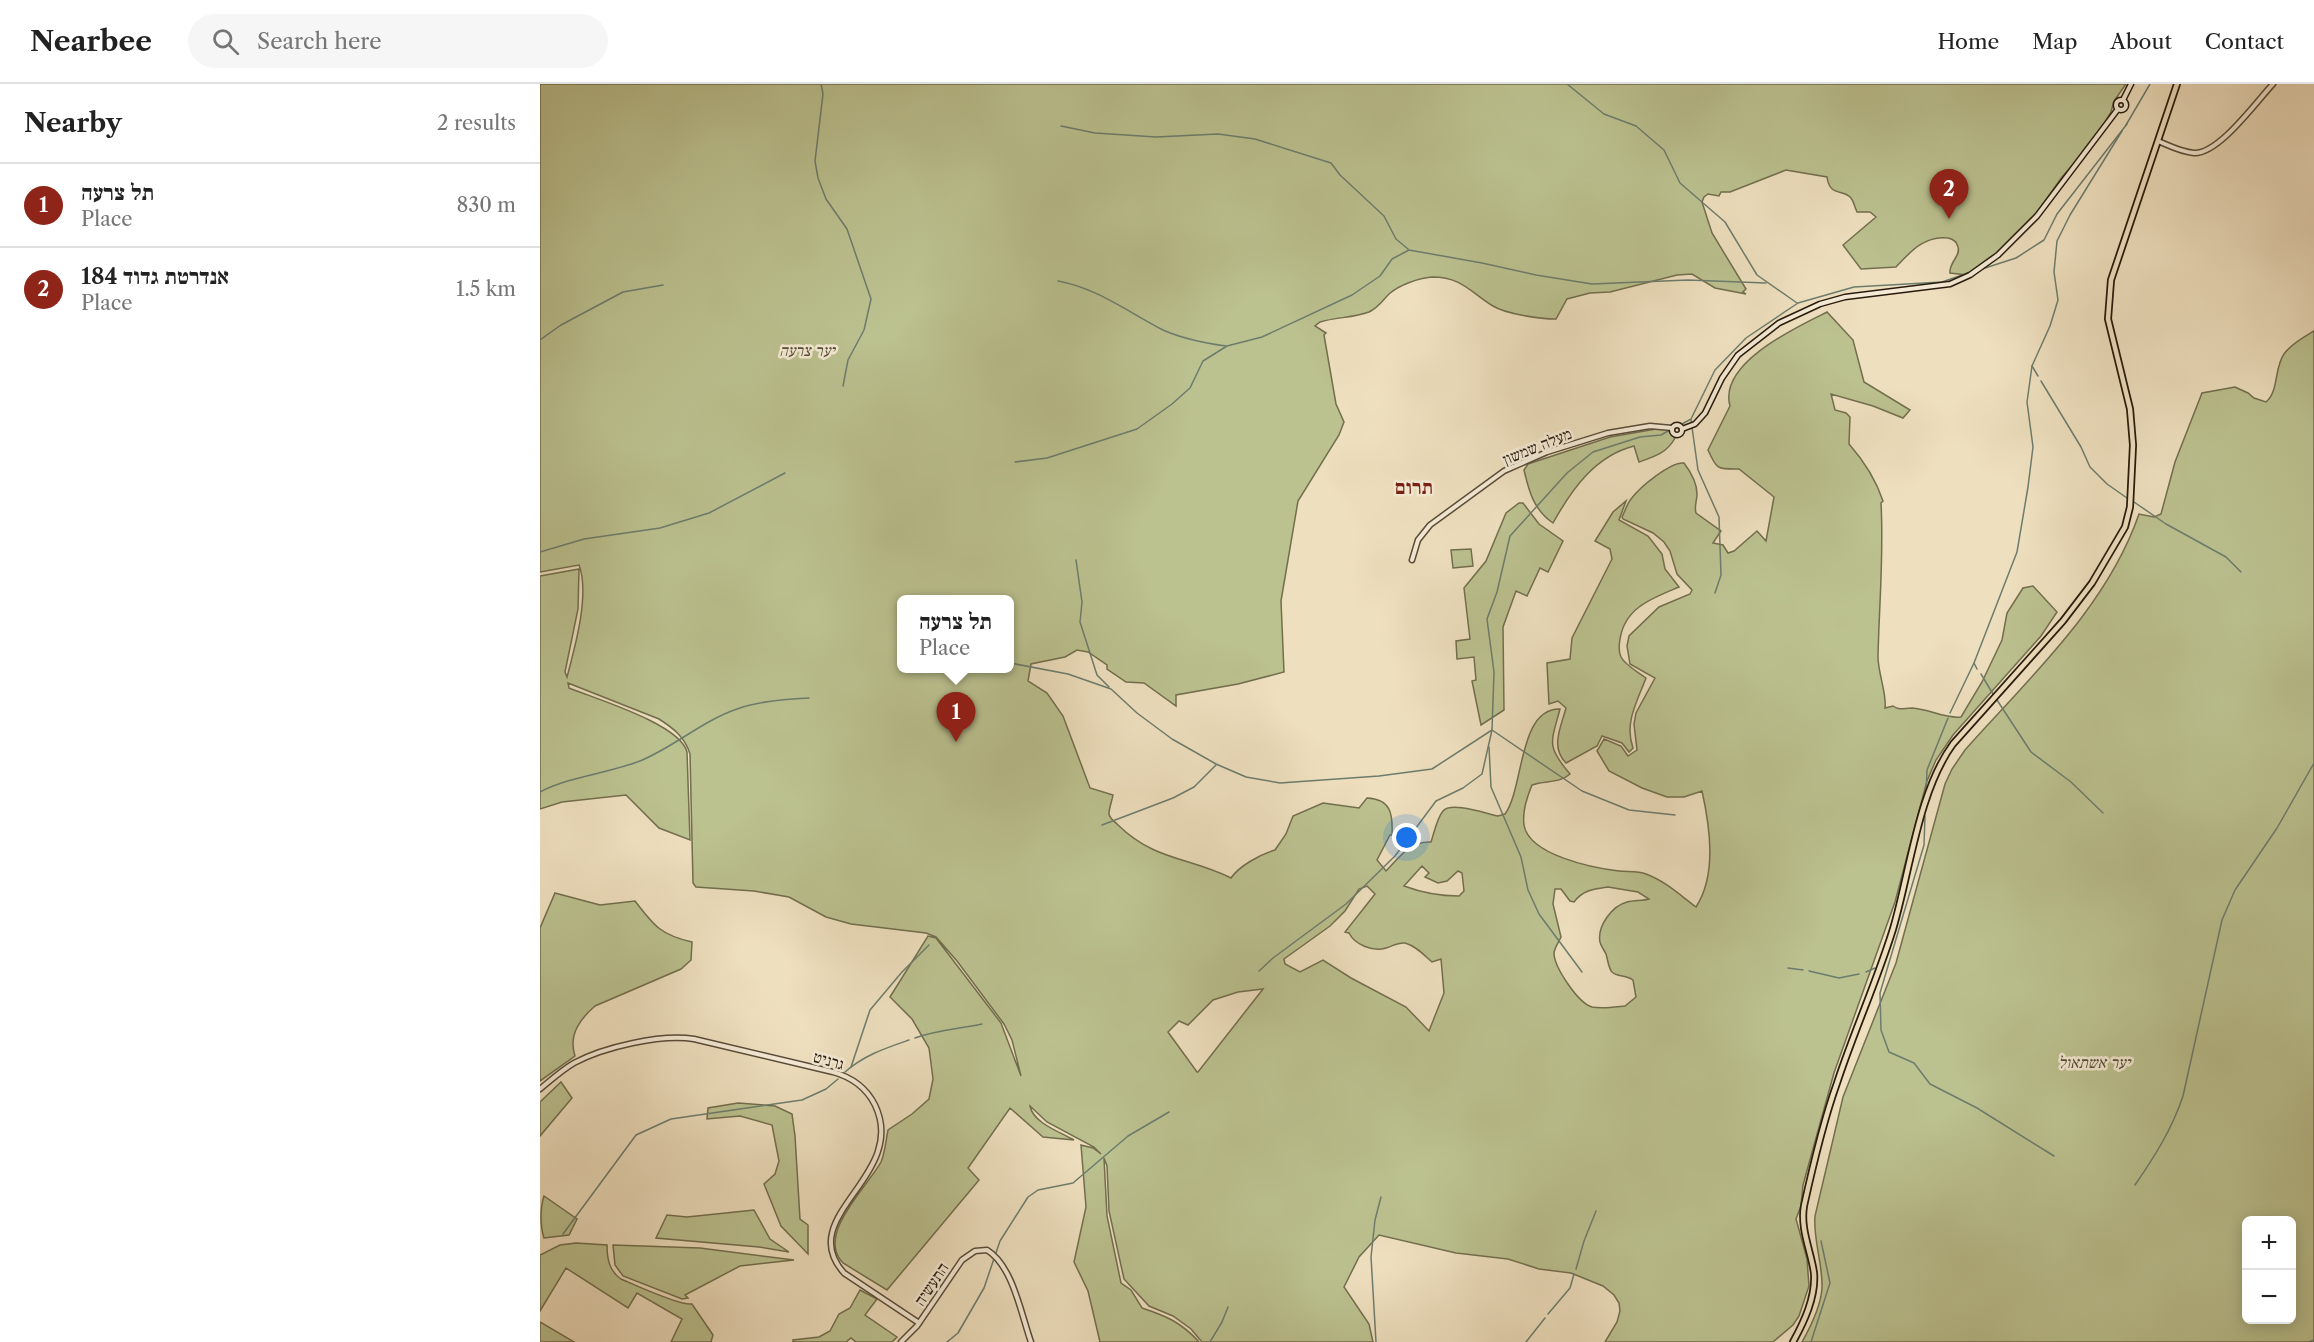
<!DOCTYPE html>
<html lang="en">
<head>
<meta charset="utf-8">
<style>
  :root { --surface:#fff; --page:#f6f6f6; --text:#222; --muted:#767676; --line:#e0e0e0; --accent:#8f2418 }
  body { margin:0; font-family:"Libre Caslon Text","Frank Ruhl Libre",serif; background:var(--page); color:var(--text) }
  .controls { position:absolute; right:18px; bottom:18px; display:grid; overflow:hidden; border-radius:9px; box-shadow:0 3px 15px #0003 }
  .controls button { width:54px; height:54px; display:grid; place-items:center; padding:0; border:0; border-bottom:2px solid var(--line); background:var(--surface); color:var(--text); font:30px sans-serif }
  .you { position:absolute; left:867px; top:754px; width:21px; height:21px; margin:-15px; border:4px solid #fff; border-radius:50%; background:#1a73e8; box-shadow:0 0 0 9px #1a73e833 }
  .badge { display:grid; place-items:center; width:39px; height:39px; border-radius:50%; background:var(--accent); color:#fff; font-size:20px; font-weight:700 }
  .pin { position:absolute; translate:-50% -50px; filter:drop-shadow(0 2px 3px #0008) }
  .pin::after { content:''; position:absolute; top:32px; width:21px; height:18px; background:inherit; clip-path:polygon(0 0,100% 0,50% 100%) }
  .popup { position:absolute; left:357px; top:511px; width:117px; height:78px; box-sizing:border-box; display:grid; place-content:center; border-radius:9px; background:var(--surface); filter:drop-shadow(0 2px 4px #0005); font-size:20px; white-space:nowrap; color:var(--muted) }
  .popup b { font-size:22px; color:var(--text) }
  .popup::after { content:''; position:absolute; left:50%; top:100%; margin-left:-12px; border:12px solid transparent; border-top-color:var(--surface) }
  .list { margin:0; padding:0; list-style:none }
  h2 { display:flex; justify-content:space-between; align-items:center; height:78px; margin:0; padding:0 24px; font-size:26px }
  h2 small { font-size:20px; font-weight:400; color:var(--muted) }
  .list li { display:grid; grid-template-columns:39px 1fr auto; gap:18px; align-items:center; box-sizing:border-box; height:84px; padding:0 24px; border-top:2px solid var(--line) }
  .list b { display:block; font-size:22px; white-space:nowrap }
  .list p { margin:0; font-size:20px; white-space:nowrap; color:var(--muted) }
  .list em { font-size:20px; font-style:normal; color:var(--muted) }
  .icon { flex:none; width:33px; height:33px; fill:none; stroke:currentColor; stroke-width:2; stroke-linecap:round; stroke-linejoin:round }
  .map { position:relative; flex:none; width:1774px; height:1258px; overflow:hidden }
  header { display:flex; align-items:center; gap:36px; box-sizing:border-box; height:84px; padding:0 30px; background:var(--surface); border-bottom:2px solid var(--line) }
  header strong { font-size:28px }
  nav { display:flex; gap:33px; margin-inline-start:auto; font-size:21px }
  .search { width:420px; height:54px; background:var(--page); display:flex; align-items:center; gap:15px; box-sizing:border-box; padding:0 21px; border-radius:33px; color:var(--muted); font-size:22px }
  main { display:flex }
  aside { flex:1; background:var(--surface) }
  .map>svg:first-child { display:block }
  .green { fill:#bbc18f; stroke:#726e4e; stroke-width:1.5; fill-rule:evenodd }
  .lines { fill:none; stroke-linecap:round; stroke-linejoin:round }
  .stream { stroke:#6c7c6d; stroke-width:1.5 }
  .tertiary-casing { stroke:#5a4c39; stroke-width:7 }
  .secondary-casing { stroke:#281b0d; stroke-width:7 }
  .trunk-casing { stroke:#281b0d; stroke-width:8 }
  .tertiary { stroke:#f4ead5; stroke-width:4 }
  .secondary { stroke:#f4ead5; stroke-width:4 }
  .trunk { stroke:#eedfbe; stroke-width:4.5 }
  .labels { text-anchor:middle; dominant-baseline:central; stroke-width:5; stroke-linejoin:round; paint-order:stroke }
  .park-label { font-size:16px; font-style:italic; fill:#544d34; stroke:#f4ead5 }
  .street-label { font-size:16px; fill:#281b0d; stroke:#f4ead5 }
  .quarter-label { font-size:20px; font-weight:bold; fill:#7a1f14; stroke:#f4ead5 }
</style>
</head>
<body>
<header>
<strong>Nearbee</strong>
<div class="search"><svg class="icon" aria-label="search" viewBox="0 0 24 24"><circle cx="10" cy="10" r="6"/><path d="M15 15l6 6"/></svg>Search here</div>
<nav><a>Home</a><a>Map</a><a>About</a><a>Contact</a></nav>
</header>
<main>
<aside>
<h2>Nearby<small>2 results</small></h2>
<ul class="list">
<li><span class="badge">1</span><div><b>תל צרעה</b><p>Place</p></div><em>830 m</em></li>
<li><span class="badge">2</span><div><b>אנדרטת גדוד 184</b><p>Place</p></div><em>1.5 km</em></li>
</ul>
</aside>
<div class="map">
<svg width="1774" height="1258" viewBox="0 0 1774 1258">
  <rect width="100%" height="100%" fill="#eedfbe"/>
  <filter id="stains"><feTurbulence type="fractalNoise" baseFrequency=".00333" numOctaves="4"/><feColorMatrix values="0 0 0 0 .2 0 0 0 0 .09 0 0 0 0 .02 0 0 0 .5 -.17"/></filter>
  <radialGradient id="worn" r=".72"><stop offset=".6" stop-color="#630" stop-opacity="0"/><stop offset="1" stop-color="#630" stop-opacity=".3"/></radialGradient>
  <!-- green -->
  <g class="green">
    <path d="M0,0H1586L1574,17L1571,28L1554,57L1522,93L1491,137L1449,177L1427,191L1410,189C1409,178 1421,172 1418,163C1417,158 1413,155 1408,154C1385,151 1370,168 1356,183L1321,185L1303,161L1336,133L1330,128H1317C1315,124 1314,118 1311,114C1303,104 1290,114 1287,93L1246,86L1190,108H1181L1179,112L1168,110L1164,113L1162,118L1172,149L1206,205L1203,208L1206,210L1175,204L1152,190L1137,191L1070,208L1050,209L1027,215L1016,235C1000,235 966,230 953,222C930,208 922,193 892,193C879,194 859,201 849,210C842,217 839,223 829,228C813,234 796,233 780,238L775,242L786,249L784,251L796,320L804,338L799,351L758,417L741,517L744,588L698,600L636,611V622L604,599L586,598L567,585V581L548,568L537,566L525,573L491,580L488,597L507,609L523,632L550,704L573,711C572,717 569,724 569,730C570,735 574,737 578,741C615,777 649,773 691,794C699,782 721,770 735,766L746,750L753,732L783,719L819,724L827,714C851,715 853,730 852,751H850L837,776L846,787C860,773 869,757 891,758C894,749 897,734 903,727C911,717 947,730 958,732L965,730C984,705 978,624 1020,625C1011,659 1006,662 1030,690C1019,700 1005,696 992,701C987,713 982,727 984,741C989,771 1053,784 1079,787C1088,788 1098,787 1106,790C1125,797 1140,811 1156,823C1177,791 1170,743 1162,707L1144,713H1127L1102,704L1069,687L1057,667L1064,655L1081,662L1088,672L1097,666L1094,640L1096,629L1115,594L1090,580L1087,562L1089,552L1119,523L1150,510L1152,506L1137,490L1130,467L1124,458L1113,449L1083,435L1082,433C1085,427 1087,420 1091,415C1100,403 1130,378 1144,379C1150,387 1157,399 1157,410C1157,417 1154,422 1156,429L1181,447L1173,459L1183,461L1188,469L1194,467L1217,447L1226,457L1234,413L1199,385C1177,385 1177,386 1168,366L1190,322C1178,279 1257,243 1287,228L1313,256L1324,298L1370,326L1363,334L1333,322L1291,310L1295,326L1306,329L1310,333L1309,360C1324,377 1336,396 1343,417L1341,419C1344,471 1339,522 1338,573C1338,589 1347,610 1345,624L1353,622C1360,627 1364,624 1372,624C1389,625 1406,635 1421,633L1442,598L1462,556L1467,529L1483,504L1493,502L1517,528L1501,552L1413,651L1396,676L1387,697L1355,818L1294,989L1263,1101L1261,1122L1256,1135L1267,1175L1269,1202L1259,1232L1253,1241L1233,1258H1065L1077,1238L1080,1227L1079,1219L1074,1211L1063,1202L1031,1189L999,1185L968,1175L916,1169L839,1151L819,1173L804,1203L829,1240L833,1258H662L651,1245L633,1232L609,1222L584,1195L569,1127L567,1082L564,1074L567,1132L581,1199L591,1206L602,1224C626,1232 641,1238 659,1258H560L548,1207L534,1178L546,1123L541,1061L553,1064L561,1070L554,1063L507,1038L490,1022C493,1039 520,1048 534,1056L503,1053L470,1024L428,1084L439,1096L347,1206L303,1179C275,1151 328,1102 341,1078C345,1069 346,1056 348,1046L372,1030L389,1015L393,995L389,964L372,935L350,913L388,852L396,854L461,939L481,992L472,956L464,940L417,877L396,853L386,849L311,840L286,833L249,813L214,807L156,803L153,799L150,670C145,653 133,644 119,635L28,599L29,604C56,615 140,640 147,668L150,756L119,744L86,711L22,718L0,725V492L39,485L38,525L25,588L27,593C35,563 50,510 39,481L0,488ZM362,516H470V584H362ZM882,782L889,789L885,793L898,799L907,797L918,787L922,789L924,807L919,812C901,812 880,808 864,802ZM827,802L835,810L805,848L809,849C815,861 833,868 846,864C853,862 858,858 865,859C876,862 884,871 892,878L901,875L904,909L889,947L866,923L811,894L783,876L760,888L745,880L744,875L790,842L805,827L819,805ZM1068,803L1098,808L1109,815C1103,817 1094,816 1087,818C1072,822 1057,842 1060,858C1061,862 1064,866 1066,870C1068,876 1068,883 1072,888C1077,893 1086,891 1093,896L1096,913L1085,922C1075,923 1062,925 1052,923C1038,919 1015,884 1014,870C1014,864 1019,858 1021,853L1013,820L1015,805H1021L1030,817L1034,818C1043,806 1054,805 1068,803ZM723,905L658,988H657L628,948L639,937L648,941L673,916L698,908Z"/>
    <path d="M1774,247V1258H1262C1271,1242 1281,1222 1282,1204C1283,1180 1273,1156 1275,1132L1303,1013L1356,879L1405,700L1412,685L1425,666C1489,594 1567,523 1599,430L1614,433L1621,430L1635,378L1662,309L1695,303L1708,309L1714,314L1726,318C1739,307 1734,284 1744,270C1751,260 1764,253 1774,247ZM1706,1136H1752V1236H1706Z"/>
    <path d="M1116,345H1127L1135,354C1127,369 1114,373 1099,378L1094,362C1055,372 1032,405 1013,439C994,426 989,408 984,386L988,380L1070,353Z"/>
    <path d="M1086,417L1079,436L1108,452L1122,470L1125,485L1139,503C1113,514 1085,523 1080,555C1079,561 1078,567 1081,573C1085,581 1098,588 1106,594C1097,618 1084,639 1093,664L1089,668L1082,659L1062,652L1057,662L1026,679C1010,663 1021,643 1026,624L1018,617L1009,620L1007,579L1030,575L1032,554L1072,475L1070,465L1055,457L1073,428Z"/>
    <polygon points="979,419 983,419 999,440 1023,457 1008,488 1000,484 987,512 976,507 963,543 964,626 941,641 932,597 936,596 934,573 917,575 916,557 930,555 924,504 946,477 966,429"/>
    <polygon points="931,465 933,482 913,484 911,466"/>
    <path d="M15,809L60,821L95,817C114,842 121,851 152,858L151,876L141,885L55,922C40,935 28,951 35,972L0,997V844Z"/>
    <polygon points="21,998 32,1014 0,1052 0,1018"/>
    <polygon points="198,1019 235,1022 252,1030 255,1052 260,1135 268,1141 268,1170 241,1142 224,1100 235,1090 239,1077 232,1041 200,1032 167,1035 168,1024"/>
    <path d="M4,1112L37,1135L29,1151L4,1154C0,1142 0,1124 4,1112Z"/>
    <polygon points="214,1126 230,1155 249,1168 219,1163 116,1154 127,1131 147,1133"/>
    <path d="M36,1159L67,1161C67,1174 69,1187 81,1195C95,1201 140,1222 152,1220L173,1251L171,1258H131L142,1235L97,1209L88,1224L26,1184L0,1227V1171L20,1161Z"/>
    <polygon points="73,1161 160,1164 254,1176 200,1182 145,1211 148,1214 142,1215 83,1192 75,1181"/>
    <polygon points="320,1206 337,1215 325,1231 357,1253 352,1258 316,1258 311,1254 306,1258 253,1258 253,1256 279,1253 290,1247 299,1230 310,1224"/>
    <polygon points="0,1238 34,1258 0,1258"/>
  </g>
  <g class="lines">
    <!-- stream -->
    <g class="stream">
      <polyline points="281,0 283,10 275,77 278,94 286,115 307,145 331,215 324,246 308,276 303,302"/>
      <polyline points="1027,0 1064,30 1096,42 1124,66 1140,99 1185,138 1217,191 1257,219"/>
      <polyline points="1586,41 1610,0"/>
      <polyline points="521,42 555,49 616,53 678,50 715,55 791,79 800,91 844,132 856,155 868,165"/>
      <polyline points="1442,185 1476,174 1504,156 1517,130 1587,40"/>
      <path d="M518,197C557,204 588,228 623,246C643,255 664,259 686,262"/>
      <polyline points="0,256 21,241 83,208 123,201"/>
      <polyline points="1492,282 1498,292"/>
      <polyline points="1501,297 1541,363 1550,383 1567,400 1587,414"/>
      <polyline points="1151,336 1158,386 1179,433 1181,491 1175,509"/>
      <polyline points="1135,344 1151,335 1175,286 1206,254 1258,219 1314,203 1402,198 1431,188"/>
      <polyline points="475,378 507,374 597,345 632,320 650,304 663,277 687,262 722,253 812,211 840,192 852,175 869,166 942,179 996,191 1052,200 1148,196 1226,199"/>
      <polyline points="1594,418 1626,440 1686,473 1701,488"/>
      <polyline points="0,468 44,455 120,444 169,429 245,389"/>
      <polyline points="536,476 542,518 540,538 557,591 569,603"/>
      <polyline points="470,579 528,590 571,605 597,629 632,655 676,680 706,693 740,699 839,692 892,685 952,646 1042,707 1089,726 1135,731"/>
      <polyline points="1434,579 1437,585"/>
      <polyline points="386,585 389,584"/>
      <polyline points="1441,590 1453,610"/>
      <polyline points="1457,616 1491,668 1531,698 1563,729"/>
      <polyline points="1410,629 1434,579 1477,468 1488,403 1493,363 1487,318 1492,282 1510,242 1518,216 1514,188 1517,157 1530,131 1582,47"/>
      <polyline points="949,663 951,703 981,773 988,806 999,830 1042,888"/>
      <path d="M0,708C28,693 69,689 100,677C134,663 162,637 197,625C219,617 245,615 269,614"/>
      <polyline points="1386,711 1387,686 1408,634"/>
      <polyline points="1385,732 1384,761 1340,909 1341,946 1349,968 1374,979 1390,1000 1437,1024 1514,1072"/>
      <polyline points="562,741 633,714 654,703 676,681"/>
      <polyline points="1248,884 1263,886"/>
      <polyline points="719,887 733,874 806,820 855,772 896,717 923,704 942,690 952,646 954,588 947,535 957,508 970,452 1027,389 1053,368 1100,353 1121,351 1130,346"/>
      <polyline points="1269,887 1299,894 1319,890"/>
      <polyline points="1326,888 1335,884"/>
      <path d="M375,954C397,946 419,945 442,940"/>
      <polyline points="311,983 330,926 362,888 389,861"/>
      <path d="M305,988C324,971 346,964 369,956"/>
      <path d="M1595,1101C1615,1072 1632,1045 1643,1012L1682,836L1695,806L1737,744L1774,679"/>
      <polyline points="23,1150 96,1051 131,1035 262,1016 286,1005 298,995"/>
      <polyline points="1036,1185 1044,1157 1056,1127"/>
      <polyline points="1008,1230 1030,1204 1034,1190"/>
      <polyline points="407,1258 418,1249 444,1204 460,1157 488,1113 498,1106 533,1099 588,1052 629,1028"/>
      <polyline points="670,1258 682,1238 688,1223"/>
      <polyline points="836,1258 831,1173 835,1136 841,1113"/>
      <polyline points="986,1258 1005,1234"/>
      <polyline points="1271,1258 1290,1199 1281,1157"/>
      <polyline points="1769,1258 1774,1256"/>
    </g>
    <!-- tertiary casing -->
    <g class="tertiary-casing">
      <g id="tertiary">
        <path d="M1618,57C1630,62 1641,68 1654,69C1679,70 1716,18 1733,0"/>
        <polyline points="872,476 878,456 890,441 964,387 1007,368 1068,349 1110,342 1132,344"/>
        <path d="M0,1005C11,996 22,986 34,979C64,963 120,950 154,955L293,988C311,993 326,1003 335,1021C369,1092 253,1132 304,1189L379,1239"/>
        <path d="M361,1258L377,1242L422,1176L435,1167L447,1166C473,1182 481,1230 491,1258"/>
      </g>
    </g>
    <!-- secondary casing -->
    <g class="secondary-casing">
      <g id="secondary">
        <circle cx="1581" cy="21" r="5"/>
        <polyline points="1583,16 1591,0"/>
        <circle cx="1137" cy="346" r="5"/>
        <polyline points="1142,345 1155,340 1165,329 1182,294 1198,271 1239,239 1280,220 1305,213 1410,200 1430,191 1458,171 1497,132 1578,25"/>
      </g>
    </g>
    <!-- trunk casing -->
    <g class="trunk-casing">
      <path id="trunk" d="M1253,1258C1264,1238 1276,1213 1274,1189C1271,1167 1260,1145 1264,1122C1273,1081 1283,1038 1297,999C1314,947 1337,897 1353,845C1370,788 1378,708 1413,660L1523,537L1552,499L1585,443L1590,423L1593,361L1590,325L1568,235L1571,196L1637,0"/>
    </g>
    <!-- tertiary -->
    <use href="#tertiary" class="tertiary"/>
    <!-- secondary -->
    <use href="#secondary" class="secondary"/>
    <!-- trunk -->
    <use href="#trunk" class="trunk"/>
  </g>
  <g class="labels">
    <!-- park labels -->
    <g class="park-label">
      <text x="267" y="266">יער צרעה</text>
      <text x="1554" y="978">יער אשתאול</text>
    </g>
    <!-- street labels -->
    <g class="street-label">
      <text transform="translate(997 362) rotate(-22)">מעלה שמשון</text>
      <text transform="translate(289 976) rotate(16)">גרניט</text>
      <text transform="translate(391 1200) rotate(-56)">התעשיה</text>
    </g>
    <!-- quarter labels -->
    <g class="quarter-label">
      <text x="874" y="403">תרום</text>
    </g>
  </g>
  <rect width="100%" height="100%" filter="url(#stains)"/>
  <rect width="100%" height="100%" fill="url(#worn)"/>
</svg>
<div class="controls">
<button>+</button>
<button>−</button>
</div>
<div class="you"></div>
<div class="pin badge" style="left:416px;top:658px">1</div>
<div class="popup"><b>תל צרעה</b>Place</div>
<div class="pin badge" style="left:1409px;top:135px">2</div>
</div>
</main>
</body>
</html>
